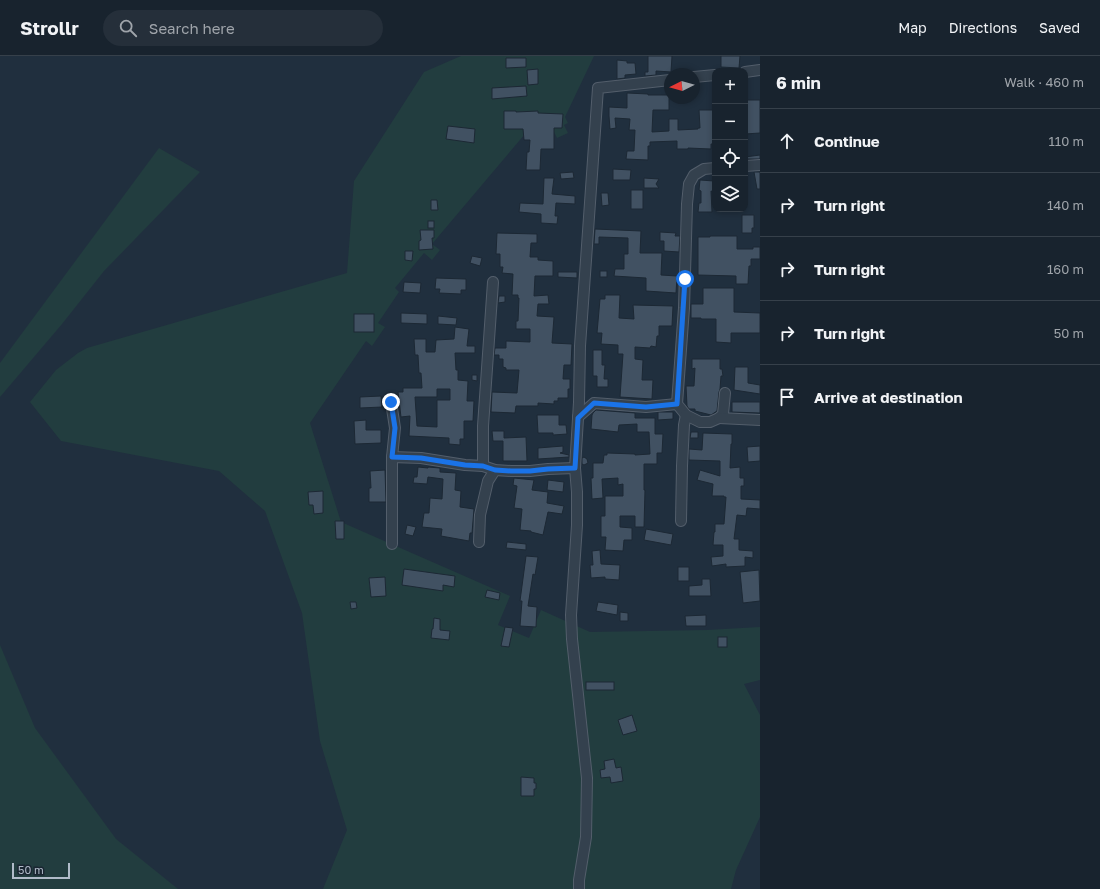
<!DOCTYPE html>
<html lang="en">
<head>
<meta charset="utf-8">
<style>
  :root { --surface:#18232e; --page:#252f3a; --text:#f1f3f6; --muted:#9fa4aa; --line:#36404a }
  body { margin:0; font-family:"Golos Text",sans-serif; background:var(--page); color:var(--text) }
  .controls { position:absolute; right:12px; top:12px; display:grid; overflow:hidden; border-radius:8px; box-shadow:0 2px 6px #0003 }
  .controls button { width:36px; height:36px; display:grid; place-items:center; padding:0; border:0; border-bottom:1px solid var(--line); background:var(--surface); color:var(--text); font:20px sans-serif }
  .compass { position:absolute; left:664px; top:12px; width:36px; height:36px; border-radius:50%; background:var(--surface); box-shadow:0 2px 6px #0003; rotate:265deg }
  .scale { position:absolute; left:12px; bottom:10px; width:58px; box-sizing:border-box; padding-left:4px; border:2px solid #b0bbc9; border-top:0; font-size:11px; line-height:14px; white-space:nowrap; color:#b0bbc9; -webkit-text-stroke:3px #1a2632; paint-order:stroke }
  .stop { position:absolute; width:12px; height:12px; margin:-9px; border:3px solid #1a73e8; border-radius:50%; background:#fff }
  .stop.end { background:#1a73e8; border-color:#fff; box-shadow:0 1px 4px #0008 }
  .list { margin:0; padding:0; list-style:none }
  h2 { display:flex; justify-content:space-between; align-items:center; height:52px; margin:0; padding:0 16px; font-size:17px }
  h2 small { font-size:13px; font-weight:400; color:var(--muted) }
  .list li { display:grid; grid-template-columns:26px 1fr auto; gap:12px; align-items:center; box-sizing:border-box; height:64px; padding:0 16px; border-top:1px solid var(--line) }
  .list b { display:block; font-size:15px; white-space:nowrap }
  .list em { font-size:13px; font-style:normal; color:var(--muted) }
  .icon { flex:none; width:22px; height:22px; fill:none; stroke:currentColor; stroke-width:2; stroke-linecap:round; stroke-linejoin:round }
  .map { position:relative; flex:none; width:760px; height:833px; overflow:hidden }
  header { display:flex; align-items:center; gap:24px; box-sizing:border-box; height:56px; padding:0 20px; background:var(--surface); border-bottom:1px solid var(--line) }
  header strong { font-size:19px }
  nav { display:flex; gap:22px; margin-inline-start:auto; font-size:14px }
  .search { width:280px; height:36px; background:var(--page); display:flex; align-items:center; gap:10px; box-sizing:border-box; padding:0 14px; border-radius:22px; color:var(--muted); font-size:15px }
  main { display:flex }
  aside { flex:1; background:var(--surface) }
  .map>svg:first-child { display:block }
  .green { fill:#223d3f }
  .building { fill:#415162; stroke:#1c2834; fill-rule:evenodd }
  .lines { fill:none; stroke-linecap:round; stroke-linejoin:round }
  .minor-casing { stroke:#535e6b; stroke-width:12 }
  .minor { stroke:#34414e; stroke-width:10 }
  .route { stroke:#1a73e8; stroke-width:5 }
</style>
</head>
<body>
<header>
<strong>Strollr</strong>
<div class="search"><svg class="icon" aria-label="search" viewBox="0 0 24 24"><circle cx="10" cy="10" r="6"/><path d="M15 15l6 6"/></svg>Search here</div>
<nav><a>Map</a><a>Directions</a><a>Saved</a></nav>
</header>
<main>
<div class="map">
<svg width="760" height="833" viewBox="0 0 760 833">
  <rect width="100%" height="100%" fill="#202f3e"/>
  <!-- green -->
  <g class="green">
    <polygon points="461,0 594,0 565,61 568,67 564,69 568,77 557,82 553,74 525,78 432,188 440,194 432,204 424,197 395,232 399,236 378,267 385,271 372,290 366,285 310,367 341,466 510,540 498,569 529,582 541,554 590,576 707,574 760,571 760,624 744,628 760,659 760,761 736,814 731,833 323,833 347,774 320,685 302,557 265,455 219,415 61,385 30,346 56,314 78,297 87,292 347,217 354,125 424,16"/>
    <polygon points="159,92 200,116 104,215 62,268 0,341 0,307"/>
    <polygon points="0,589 35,672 116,783 178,833 0,833"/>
  </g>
  <!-- building -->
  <g class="building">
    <polygon points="648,0 672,0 671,16 656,15 656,19 645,20 645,16 648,16"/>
    <polygon points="721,0 740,0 739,12 721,11"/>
    <polygon points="506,2 526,2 526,11 506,12"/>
    <polygon points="617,4 627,5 627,7 635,7 636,18 625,19 625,22 617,23"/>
    <polygon points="538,13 538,28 528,29 527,14"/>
    <polygon points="526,30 527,40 492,43 492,32"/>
    <polygon points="627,37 648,38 648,39 669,39 669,54 653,54 652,76 669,75 669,63 678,63 678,74 698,73 698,72 700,72 699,54 713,54 714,69 715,69 715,88 711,88 711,93 688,92 688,93 677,93 677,85 650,86 650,90 648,90 648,104 626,103 627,95 634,95 635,74 629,74 630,63 615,62 616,72 610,73 609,60 609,51 627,52"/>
    <polygon points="746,44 760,44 760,77 745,78"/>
    <polygon points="504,55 516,55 516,56 538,55 538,57 563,58 562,72 554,72 554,93 541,93 540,114 526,114 527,96 529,96 530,84 524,84 523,73 504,73"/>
    <polygon points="448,70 475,73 474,87 446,83"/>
    <polygon points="760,99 760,103 745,103 745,101"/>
    <polygon points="613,113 631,114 630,124 613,124"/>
    <polygon points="573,116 574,122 561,123 560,117"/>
    <polygon points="754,116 760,116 760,133 757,133"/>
    <polygon points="544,122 554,122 552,138 575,140 575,148 556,147 555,160 558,160 557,168 541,167 541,158 519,156 520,147 543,148"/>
    <polygon points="644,122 659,123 656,128 659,132 644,132"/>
    <polygon points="700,124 714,125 714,136 711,135 712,156 698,156 699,147 701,147 701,135 699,134"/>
    <rect x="631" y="134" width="12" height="19"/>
    <polygon points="601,137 608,137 609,149 602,150"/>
    <polygon points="431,144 437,144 438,154 431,154"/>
    <polygon points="742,159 754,159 754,172 752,172 752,177 742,177"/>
    <rect x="428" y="165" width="6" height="7"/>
    <polygon points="595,173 641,175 640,197 662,197 661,219 677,220 676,237 646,235 646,222 614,220 615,213 624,213 624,198 628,198 628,182 599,181 599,188 594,188"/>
    <polygon points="420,174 434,174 434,182 432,182 433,193 419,194 419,185 421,184"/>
    <polygon points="660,176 676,177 675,180 680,180 679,196 664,195 664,185 660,185"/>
    <polygon points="497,177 537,178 537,187 531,187 530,201 538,201 538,204 553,205 553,220 535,220 534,240 548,239 549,248 538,248 537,260 554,261 552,287 572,288 571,309 564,309 563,323 570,323 570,333 568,333 568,342 558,342 558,345 554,345 554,348 538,347 538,350 516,350 515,357 491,356 492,336 517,337 519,314 506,314 506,312 503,311 503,303 499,303 499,299 494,299 495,292 506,292 506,285 530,286 530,273 516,273 516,265 518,265 519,242 518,242 518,239 512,239 513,218 502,217 503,211 500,211 500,198 496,198"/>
    <polygon points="710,180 737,180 737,193 753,193 753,191 760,191 760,203 751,203 751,210 749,210 748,228 736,228 736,220 698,219 698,181 710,181"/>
    <polygon points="405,195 413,195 412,205 405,204"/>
    <polygon points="472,200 482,202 480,210 470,207"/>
    <rect x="600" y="215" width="7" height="6"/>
    <polygon points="558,216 577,216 577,222 558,221"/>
    <polygon points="436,222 466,223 466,234 461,234 461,238 439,237 440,233 435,233"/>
    <polygon points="404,226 421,227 420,237 403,236"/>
    <polygon points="703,232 734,232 734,256 760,257 760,277 731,277 731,287 716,286 716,263 701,263 701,262 691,262 691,248 703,248"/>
    <polygon points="605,239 620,239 619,262 634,263 633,249 673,250 672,270 659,270 659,280 657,280 656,291 651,290 650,292 635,291 635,303 643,304 642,324 653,324 652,343 620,341 623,298 618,298 618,289 601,288 602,277 597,277 600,243 605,243"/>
    <polygon points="499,240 505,240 505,246 498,247"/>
    <polygon points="401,257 427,258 427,268 401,267"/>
    <rect x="354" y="258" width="20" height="18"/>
    <polygon points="438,260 457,262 456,269 438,268"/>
    <path d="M455,271L469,273L467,290H475V297H455L456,314H458V324L468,325L467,345H474L473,365H464V383H460V389L449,388V382L409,380L410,360L401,361L398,336H403V332H422L421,317H419L418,299H415L414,283H426V296H435L436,284L454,283ZM437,333H450V344H437V371L417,370L415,341H437Z"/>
    <polygon points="593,294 602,294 602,309 605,309 604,323 608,323 608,331 597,331 597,320 593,320"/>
    <polygon points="692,303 720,303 720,313 722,313 723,320 721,320 720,333 719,336 717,355 711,359 695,355 695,353 689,353 687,350 686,330 694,330 695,312 692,313"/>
    <polygon points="735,311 748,311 748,327 760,329 760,338 734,334"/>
    <polygon points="472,319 477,319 477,325 472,324"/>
    <polygon points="381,340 382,351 360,352 360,341"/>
    <polygon points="732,346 760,346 760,357 732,356"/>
    <polygon points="596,354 635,357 635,362 655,362 655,378 663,378 662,397 657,397 657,408 644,408 644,434 645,434 644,471 635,471 635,460 620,460 620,471 632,472 632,484 624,484 623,495 605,494 606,481 601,481 601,460 605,460 605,440 623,440 623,428 618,429 618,422 602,423 603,442 592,443 591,422 593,422 593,407 603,407 604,399 607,399 607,397 635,398 635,399 650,398 649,376 637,376 637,368 619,369 618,376 591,373 592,359 593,357"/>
    <polygon points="658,356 673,356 673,363 658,364"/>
    <polygon points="537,359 559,359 559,369 566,369 567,378 553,379 553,377 538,377"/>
    <polygon points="366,364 366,374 381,374 381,387 355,388 354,365"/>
    <polygon points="492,375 504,375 504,382 526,381 527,405 503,405 503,385 493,385"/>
    <polygon points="691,376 698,376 698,382 690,382"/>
    <polygon points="703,377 732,378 732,388 731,388 730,412 740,411 740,422 744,422 744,430 741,430 741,443 760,444 760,453 747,452 746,460 737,459 734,483 739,483 739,494 753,495 753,502 745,501 745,510 726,511 726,508 712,510 711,501 723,500 723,489 713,489 714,476 715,476 715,468 724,468 726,441 724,441 724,440 712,440 713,428 697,424 700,414 720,420 720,405 689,404 689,393 702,394"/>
    <polygon points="563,390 563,396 560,397 569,399 569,401 538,403 538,392"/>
    <polygon points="760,390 760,405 748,406 747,391"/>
    <polygon points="584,401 587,403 588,407 584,409 582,408 582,402"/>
    <polygon points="418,411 428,412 428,411 440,412 440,416 456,417 455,434 461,435 460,451 474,453 472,477 470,477 469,485 441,480 442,473 422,471 424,457 429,457 430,442 442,443 443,423 428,421 427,428 413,427 414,421 417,421"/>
    <polygon points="385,414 386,446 369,446 369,432 371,432 370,415"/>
    <polygon points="514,422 534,424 532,434 548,436 547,447 564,450 562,458 548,456 543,479 531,476 531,475 520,474 522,453 514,452 517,430 513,429"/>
    <polygon points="548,424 564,426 563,436 547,434"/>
    <polygon points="323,435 323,457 314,458 313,449 309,449 308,436"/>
    <polygon points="335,465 344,465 344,483 336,483"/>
    <polygon points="407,469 416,471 413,480 405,478"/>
    <polygon points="646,473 673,478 671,489 644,484"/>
    <polygon points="507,486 526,488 526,494 506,492"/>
    <polygon points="600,494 601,508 620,509 619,524 605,523 605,521 591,522 590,509 593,509 592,495"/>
    <polygon points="526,500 538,501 535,519 533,518 528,550 537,551 536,571 520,570 522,545 520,545"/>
    <rect x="678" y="511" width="11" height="14"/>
    <polygon points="404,513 455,520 454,531 443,529 443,535 402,529"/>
    <polygon points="759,514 760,545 743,547 740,516"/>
    <polygon points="385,521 386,540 371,541 369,522"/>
    <polygon points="702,523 710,523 711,540 689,540 689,530 702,529"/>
    <polygon points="487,534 500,537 499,544 485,541"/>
    <polygon points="350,546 356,546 357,552 351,553"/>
    <polygon points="598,546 618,549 617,559 596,555"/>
    <polygon points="620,556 628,557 628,565 620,565"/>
    <polygon points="706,559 706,570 686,570 685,560"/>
    <polygon points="434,562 440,563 440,574 450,575 449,584 431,582 432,573 433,573"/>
    <polygon points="505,571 513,572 509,591 501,590"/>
    <rect x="718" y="581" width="9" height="10"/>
    <rect x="586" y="626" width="28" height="8"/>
    <polygon points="632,659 637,675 623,679 618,664"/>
    <polygon points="614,703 616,712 621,711 623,725 611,727 610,721 601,722 600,714 605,713 604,705"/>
    <polygon points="521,721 534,722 534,727 536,727 536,733 534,733 534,740 521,740"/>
  </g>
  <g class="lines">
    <!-- minor casing -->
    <g class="minor-casing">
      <g id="minor">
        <polyline points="745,16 760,14"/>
        <polyline points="694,21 715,19"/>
        <polyline points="745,110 760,109"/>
        <polyline points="715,112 704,113 694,119 689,128 687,148 684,252 677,348 686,359 700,366 710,366 719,362 723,358 725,337"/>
        <polyline points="391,346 395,372 392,401"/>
        <polyline points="578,361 594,347 646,351 677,348"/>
        <polyline points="719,362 760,364"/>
        <polyline points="483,410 483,370 493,226"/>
        <polyline points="681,465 682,410 684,369 686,359"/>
        <polyline points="479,486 480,459 488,425 495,414"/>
        <polyline points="392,488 392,401 421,402 465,409 483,410 495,414 511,415 530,415 548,413 575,412"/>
        <polyline points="579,833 579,824 586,781 587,722 572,583 571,559 577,469 577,436 575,412 579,346 580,290 598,32 670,24"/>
      </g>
    </g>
    <!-- minor -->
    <use href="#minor" class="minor"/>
  </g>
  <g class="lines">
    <!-- route -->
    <polyline class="route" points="391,346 395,372 392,401 421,402 465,409 483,410 495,414 511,415 530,415 548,413 575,412 578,362 594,347 646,351 677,348 685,223"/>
  </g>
</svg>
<div class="controls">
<button>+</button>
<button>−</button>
<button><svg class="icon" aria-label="locate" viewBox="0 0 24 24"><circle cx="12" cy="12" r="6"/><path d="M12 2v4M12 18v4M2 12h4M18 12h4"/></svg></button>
<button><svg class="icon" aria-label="layers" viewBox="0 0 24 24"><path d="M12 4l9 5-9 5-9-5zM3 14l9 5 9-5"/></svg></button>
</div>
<svg class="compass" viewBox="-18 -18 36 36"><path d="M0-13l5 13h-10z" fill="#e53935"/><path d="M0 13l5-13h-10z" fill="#9fa4aa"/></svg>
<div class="scale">50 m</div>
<div class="stop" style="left:685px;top:223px"></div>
<div class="stop end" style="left:391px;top:346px"></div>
</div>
<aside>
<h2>6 min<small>Walk · 460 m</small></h2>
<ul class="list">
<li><svg class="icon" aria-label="ahead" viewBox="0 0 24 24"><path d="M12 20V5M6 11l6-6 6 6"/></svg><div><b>Continue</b></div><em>110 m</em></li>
<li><svg class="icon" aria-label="right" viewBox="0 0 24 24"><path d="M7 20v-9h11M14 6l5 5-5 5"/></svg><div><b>Turn right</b></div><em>140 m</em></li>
<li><svg class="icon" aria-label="right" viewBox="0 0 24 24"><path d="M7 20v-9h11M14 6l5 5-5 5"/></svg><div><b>Turn right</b></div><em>160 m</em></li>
<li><svg class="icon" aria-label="right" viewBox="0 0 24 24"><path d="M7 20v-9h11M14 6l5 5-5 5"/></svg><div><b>Turn right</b></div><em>50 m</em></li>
<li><svg class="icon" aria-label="arrive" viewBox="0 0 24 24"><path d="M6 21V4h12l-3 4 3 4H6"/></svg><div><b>Arrive at destination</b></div></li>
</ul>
</aside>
</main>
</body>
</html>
